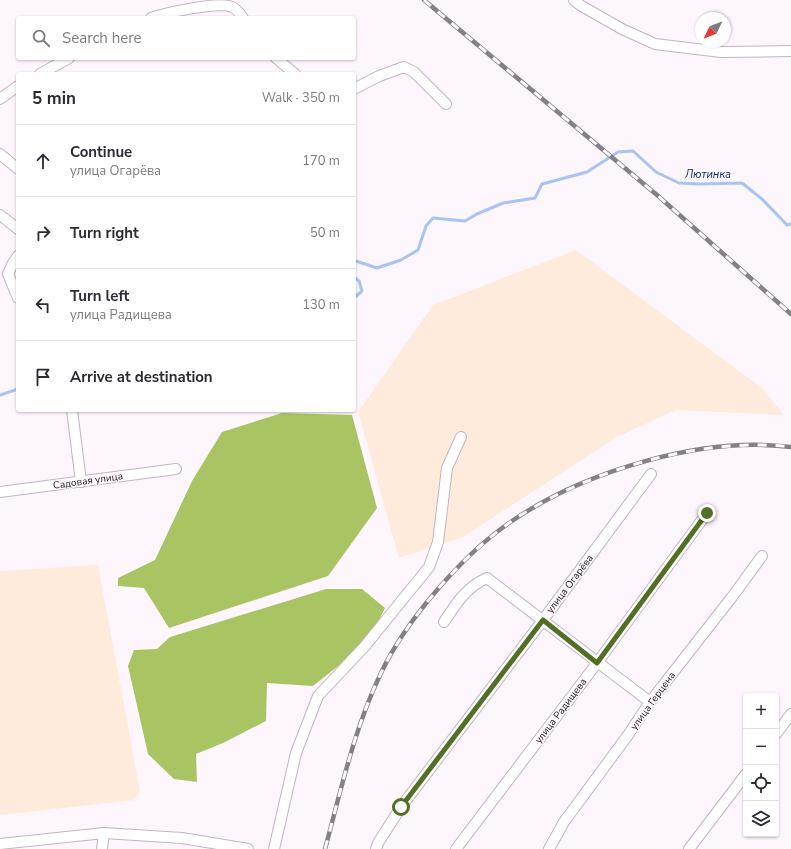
<!DOCTYPE html>
<html lang="en">
<head>
<meta charset="utf-8">
<style>
  :root { --surface:#fff; --page:#f7f7f7; --text:#2b2b33; --muted:#7c7c81; --line:#e1e1e2 }
  body { margin:0; font-family:"Nunito Sans",sans-serif; background:var(--page); color:var(--text) }
  .controls { position:absolute; right:12px; bottom:12px; display:grid; overflow:hidden; border-radius:4px; box-shadow:0 1px 3px #0004 }
  .controls button { width:36px; height:36px; display:grid; place-items:center; padding:0; border:0; border-bottom:1px solid var(--line); background:var(--surface); color:var(--text); font:20px sans-serif }
  .compass { position:absolute; left:695px; top:12px; width:36px; height:36px; border-radius:50%; background:var(--surface); box-shadow:0 1px 3px #0004; rotate:227deg }
  .stop { position:absolute; width:12px; height:12px; margin:-9px; border:3px solid #527025; border-radius:50%; background:#fff }
  .stop.end { background:#527025; border-color:#fff; box-shadow:0 1px 4px #0008 }
  .list { margin:0; padding:0; list-style:none }
  h2 { display:flex; justify-content:space-between; align-items:center; height:52px; margin:0; padding:0 16px; font-size:17px }
  h2 small { font-size:13px; font-weight:400; color:var(--muted) }
  .list li { display:grid; grid-template-columns:26px 1fr auto; gap:12px; align-items:center; box-sizing:border-box; height:72px; padding:0 16px; border-top:1px solid var(--line) }
  .list b { display:block; font-size:15px; white-space:nowrap }
  .list p { margin:0; font-size:13px; white-space:nowrap; color:var(--muted) }
  .list em { font-size:13px; font-style:normal; color:var(--muted) }
  .icon { flex:none; width:22px; height:22px; fill:none; stroke:currentColor; stroke-width:2; stroke-linecap:round; stroke-linejoin:round }
  .map { position:relative; flex:none; width:791px; height:849px; overflow:hidden }
  .search { position:absolute; background:var(--surface); box-shadow:0 1px 3px #0004; left:16px; top:16px; width:340px; height:44px; display:flex; align-items:center; gap:10px; box-sizing:border-box; padding:0 14px; border-radius:4px; color:var(--muted); font-size:15px }
  .panel { position:absolute; background:var(--surface); box-shadow:0 1px 3px #0004; left:16px; top:72px; width:340px; height:340px; border-radius:4px }
  .map>svg:first-child { display:block }
  .industrial { fill:#feebdb }
  .forest { fill:#a9c563 }
  .lines { fill:none; stroke-linecap:round; stroke-linejoin:round }
  .stream { stroke:#a7c4f5; stroke-width:3 }
  .minor-casing { stroke:#c1b4c0; stroke-width:12 }
  .minor { stroke:#fff; stroke-width:10 }
  .rail-casing { stroke:#867f85; stroke-width:4.5 }
  .rail { stroke:#fef6fd; stroke-width:3; stroke-dasharray:9; stroke-linecap:butt }
  .route { stroke:#527025; stroke-width:5 }
  .labels { text-anchor:middle; dominant-baseline:central; stroke-width:3; stroke-linejoin:round; paint-order:stroke }
  .street-label { font-size:10px; fill:#1a151a; stroke:#fef6fd }
  .water-label { font-size:11px; font-style:italic; fill:#032d71; stroke:#fef6fd }
</style>
</head>
<body>
<div class="map">
<svg width="791" height="849" viewBox="0 0 791 849">
  <rect width="100%" height="100%" fill="#fef6fd"/>
  <!-- industrial -->
  <g class="industrial">
    <polygon points="576,250 763,389 784,415 676,410 617,437 463,537 399,558 358,412 433,305"/>
    <polygon points="98,565 140,792 134,800 0,815 0,571"/>
  </g>
  <!-- forest -->
  <g class="forest">
    <polygon points="282,413 352,415 377,508 328,576 169,628 144,588 118,586 118,578 155,560 192,481 222,432"/>
    <polygon points="326,589 362,589 385,608 377,624 347,659 313,686 267,683 266,721 223,743 196,754 197,782 174,779 148,754 128,666 134,650 157,649 170,637"/>
  </g>
  <g class="lines">
    <!-- stream -->
    <g class="stream">
      <polyline points="354,263 356,261 377,268 401,260 418,250 426,226 433,218 465,221 477,214 503,203 535,198 542,184 587,172 618,152 633,151 656,172 679,183 700,184 742,183 762,199 787,225 791,224"/>
      <polyline points="354,277 359,281 362,291 354,298"/>
      <polyline points="0,395 18,389"/>
    </g>
    <!-- minor casing -->
    <g class="minor-casing">
      <g id="minor">
        <polyline points="574,0 580,5 622,29 655,44 721,52 791,51"/>
        <path d="M151,18C165,13 219,1 232,7C237,9 240,14 243,18"/>
        <polyline points="276,58 295,74"/>
        <polyline points="40,74 69,58"/>
        <polyline points="354,89 379,76 404,67 414,72 446,104"/>
        <polyline points="0,99 18,86"/>
        <polyline points="0,154 18,169"/>
        <polyline points="0,215 18,229"/>
        <polyline points="18,256 13,263 8,274 18,298"/>
        <polyline points="72,410 81,482"/>
        <polyline points="0,492 176,469"/>
        <path d="M444,622C456,604 466,587 487,578L650,702"/>
        <polyline points="776,734 791,714"/>
        <polyline points="0,844 104,833 182,838 248,849"/>
        <polyline points="102,849 104,833"/>
        <polyline points="274,849 296,753 318,696 365,646 429,567 438,542 447,468 461,437"/>
        <polyline points="376,849 378,843 401,807 543,620 651,474"/>
        <polyline points="456,849 597,663 707,513"/>
        <polyline points="549,849 564,822 628,735 650,702 732,597 762,556"/>
        <polyline points="689,849 746,774"/>
      </g>
    </g>
    <!-- minor -->
    <use href="#minor" class="minor"/>
    <!-- rail casing -->
    <g class="rail-casing">
      <g id="rail">
        <polyline points="424,0 657,195 791,314"/>
        <path d="M325,849C341,790 354,729 381,673C406,620 463,554 512,521C585,471 702,436 791,447"/>
      </g>
    </g>
    <!-- rail -->
    <use href="#rail" class="rail"/>
  </g>
  <g class="lines">
    <!-- route -->
    <polyline class="route" points="401,807 543,620 597,663 707,513"/>
  </g>
  <g class="labels">
    <!-- street labels -->
    <g class="street-label">
      <text transform="translate(88 481) rotate(-8)">Садовая улица</text>
      <text transform="translate(570 584) rotate(-53)">улица Огарёва</text>
      <text transform="translate(653 701) rotate(-54)">улица Герцена</text>
      <text transform="translate(561 711) rotate(-53)">улица Радищева</text>
    </g>
    <!-- water labels -->
    <g class="water-label">
      <text x="708" y="174">Лютинка</text>
    </g>
  </g>
</svg>
<div class="controls">
<button>+</button>
<button>−</button>
<button><svg class="icon" aria-label="locate" viewBox="0 0 24 24"><circle cx="12" cy="12" r="6"/><path d="M12 2v4M12 18v4M2 12h4M18 12h4"/></svg></button>
<button><svg class="icon" aria-label="layers" viewBox="0 0 24 24"><path d="M12 4l9 5-9 5-9-5zM3 14l9 5 9-5"/></svg></button>
</div>
<svg class="compass" viewBox="-18 -18 36 36"><path d="M0-13l5 13h-10z" fill="#e53935"/><path d="M0 13l5-13h-10z" fill="#7c7c81"/></svg>
<div class="stop" style="left:401px;top:807px"></div>
<div class="stop end" style="left:707px;top:513px"></div>
<div class="search"><svg class="icon" aria-label="search" viewBox="0 0 24 24"><circle cx="10" cy="10" r="6"/><path d="M15 15l6 6"/></svg>Search here</div>
<section class="panel">
<h2>5 min<small>Walk · 350 m</small></h2>
<ul class="list">
<li><svg class="icon" aria-label="ahead" viewBox="0 0 24 24"><path d="M12 20V5M6 11l6-6 6 6"/></svg><div><b>Continue</b><p>улица Огарёва</p></div><em>170 m</em></li>
<li><svg class="icon" aria-label="right" viewBox="0 0 24 24"><path d="M7 20v-9h11M14 6l5 5-5 5"/></svg><div><b>Turn right</b></div><em>50 m</em></li>
<li><svg class="icon" aria-label="left" viewBox="0 0 24 24"><path d="M17 20v-9H6M10 6l-5 5 5 5"/></svg><div><b>Turn left</b><p>улица Радищева</p></div><em>130 m</em></li>
<li><svg class="icon" aria-label="arrive" viewBox="0 0 24 24"><path d="M6 21V4h12l-3 4 3 4H6"/></svg><div><b>Arrive at destination</b></div></li>
</ul>
</section>
</div>
</body>
</html>
